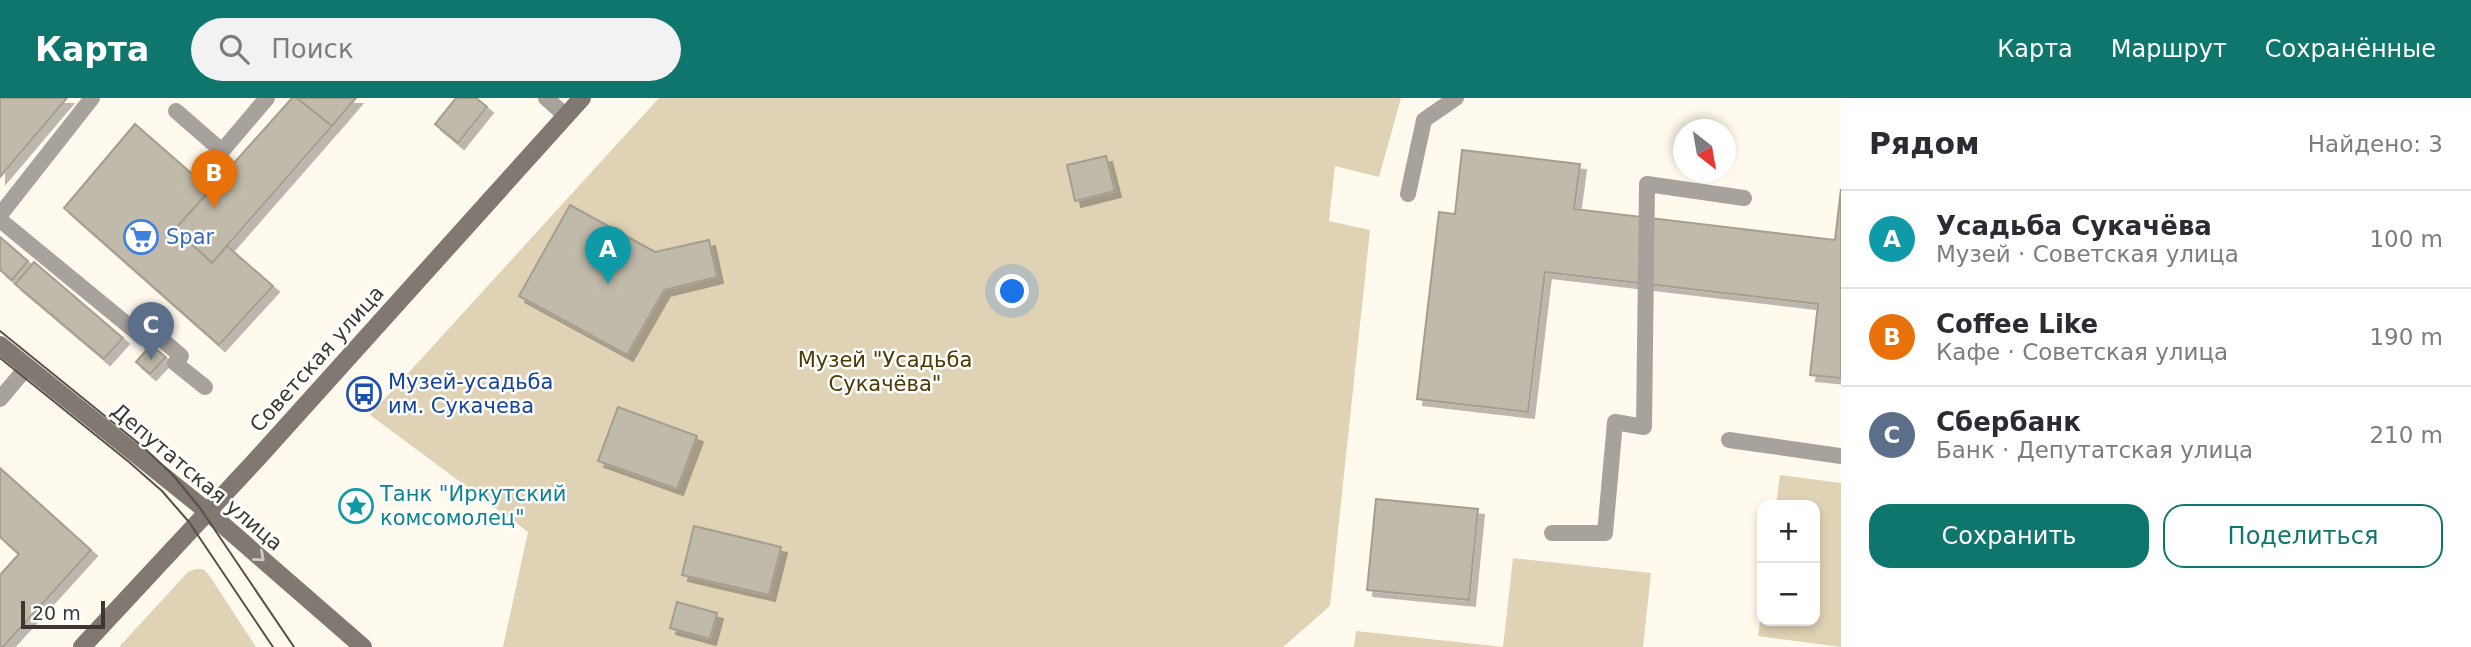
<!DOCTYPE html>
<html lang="ru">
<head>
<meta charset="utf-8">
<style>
  :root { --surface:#fff; --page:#f2f2f3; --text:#2b2b33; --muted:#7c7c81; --line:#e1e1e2; --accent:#0f766e }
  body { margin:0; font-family:"DejaVu Sans",sans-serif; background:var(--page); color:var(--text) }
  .controls { position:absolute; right:21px; bottom:21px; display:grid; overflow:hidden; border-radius:14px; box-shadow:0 4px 10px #0003 }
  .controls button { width:63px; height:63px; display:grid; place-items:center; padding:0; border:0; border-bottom:2px solid var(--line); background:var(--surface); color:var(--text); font:35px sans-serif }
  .compass { position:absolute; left:1673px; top:21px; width:63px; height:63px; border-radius:50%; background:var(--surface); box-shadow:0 4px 10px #0003; rotate:149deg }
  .scale { position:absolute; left:21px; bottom:18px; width:84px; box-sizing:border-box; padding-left:7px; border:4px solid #3b3832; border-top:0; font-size:19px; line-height:24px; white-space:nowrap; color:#3b3832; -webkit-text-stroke:5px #fff; paint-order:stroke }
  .you { position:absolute; left:1013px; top:194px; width:24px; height:24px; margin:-18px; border:5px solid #fff; border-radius:50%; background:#1a73e8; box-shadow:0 0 0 10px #1a73e833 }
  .badge { display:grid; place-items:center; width:46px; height:46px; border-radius:50%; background:var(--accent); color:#fff; font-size:23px; font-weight:700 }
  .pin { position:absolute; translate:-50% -58px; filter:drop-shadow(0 2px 4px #0008) }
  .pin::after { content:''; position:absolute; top:37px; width:24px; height:21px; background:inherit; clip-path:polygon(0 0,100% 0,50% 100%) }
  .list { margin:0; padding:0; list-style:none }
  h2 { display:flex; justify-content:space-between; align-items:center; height:91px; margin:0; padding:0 28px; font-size:30px }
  h2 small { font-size:23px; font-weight:400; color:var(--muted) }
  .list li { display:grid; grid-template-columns:46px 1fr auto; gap:21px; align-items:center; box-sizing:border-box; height:98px; padding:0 28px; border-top:2px solid var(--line) }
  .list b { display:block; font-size:26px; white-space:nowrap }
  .list p { margin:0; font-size:23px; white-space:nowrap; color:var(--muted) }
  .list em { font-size:23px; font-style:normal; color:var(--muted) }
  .actions { display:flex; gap:14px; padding:21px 28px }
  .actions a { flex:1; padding:16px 0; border:2px solid var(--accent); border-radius:21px; text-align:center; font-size:24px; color:var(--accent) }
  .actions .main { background:var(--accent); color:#fff }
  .icon { flex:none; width:38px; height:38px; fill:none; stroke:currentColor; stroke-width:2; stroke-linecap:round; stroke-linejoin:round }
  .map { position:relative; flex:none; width:1841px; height:549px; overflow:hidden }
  header { display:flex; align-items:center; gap:42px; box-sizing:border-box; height:98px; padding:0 35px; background:var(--accent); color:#fff }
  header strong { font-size:33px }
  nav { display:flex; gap:38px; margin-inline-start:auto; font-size:24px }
  .search { width:490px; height:63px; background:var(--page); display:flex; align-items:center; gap:18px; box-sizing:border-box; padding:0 24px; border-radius:38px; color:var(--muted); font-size:26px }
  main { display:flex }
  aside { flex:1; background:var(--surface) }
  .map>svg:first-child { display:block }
  .green { fill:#dfd2b5 }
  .building { fill:#c0baab; stroke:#a59e90; stroke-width:2; filter:url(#shadow) }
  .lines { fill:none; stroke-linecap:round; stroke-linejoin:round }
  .service { stroke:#a8a29d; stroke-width:16 }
  .secondary { stroke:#817871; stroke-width:18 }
  .tram { stroke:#54514a; stroke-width:2 }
  .oneway { stroke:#cdc9c6 }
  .labels { text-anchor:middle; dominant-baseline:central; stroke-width:5; stroke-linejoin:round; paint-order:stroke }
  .shop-label { font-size:21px; fill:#366cbe; stroke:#fff; text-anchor:start }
  .street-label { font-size:21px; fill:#3b3832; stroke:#fff }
  .park-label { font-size:21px; fill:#4c3802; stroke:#fff }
  .transit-label { font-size:21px; fill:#164399; stroke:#fff; text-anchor:start }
  .culture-label { font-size:21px; fill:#0d838f; stroke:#fff; text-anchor:start }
</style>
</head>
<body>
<header>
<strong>Карта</strong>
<div class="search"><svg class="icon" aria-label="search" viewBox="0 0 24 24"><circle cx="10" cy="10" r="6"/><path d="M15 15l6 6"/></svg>Поиск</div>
<nav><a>Карта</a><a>Маршрут</a><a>Сохранённые</a></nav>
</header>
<main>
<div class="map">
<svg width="1841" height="549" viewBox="0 0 1841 549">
  <defs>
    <filter id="shadow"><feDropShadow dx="6" dy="6" stdDeviation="0" flood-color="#0004"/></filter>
  </defs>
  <rect width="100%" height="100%" fill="#fffaed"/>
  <!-- green -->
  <g class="green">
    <polygon points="659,0 1401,0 1379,79 1335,68 1329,123 1370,132 1330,508 1283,549 503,549 528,434 370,317"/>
    <polygon points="1780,377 1841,385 1841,549 1758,538 1762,509 1762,523 1815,523 1815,407 1776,407"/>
    <polygon points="1513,460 1651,475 1643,549 1354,549 1356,533 1503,549"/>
    <polygon points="196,471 203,471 209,477 256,549 119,549 188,474"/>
  </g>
  <!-- building -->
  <g class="building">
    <polygon points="0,0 67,0 0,79"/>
    <polygon points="292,0 297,0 332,28 212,165 175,131"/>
    <polygon points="297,0 356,0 332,28"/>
    <polygon points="456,0 476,0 487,9 458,45 435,26"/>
    <polygon points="135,26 199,82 207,72 218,83 175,131 212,165 227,148 273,188 219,247 64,110"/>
    <polygon points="1462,52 1580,66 1574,111 1835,142 1841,91 1841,280 1810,277 1818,206 1545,174 1528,314 1417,301 1439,114 1455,116"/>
    <polygon points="1106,58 1115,93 1075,103 1067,67"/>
    <polygon points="570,107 655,154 709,142 717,179 664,192 627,257 519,198"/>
    <polygon points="0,139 28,163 12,182 0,172"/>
    <polygon points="34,164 123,240 104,261 15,186"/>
    <polygon points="151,247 166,259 150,276 136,264"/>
    <polygon points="618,309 697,338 677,391 598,363"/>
    <polygon points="0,370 91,452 3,549 0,549 0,477 19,456 0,439"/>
    <polygon points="1376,401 1478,411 1469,502 1367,492"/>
    <polygon points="694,428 781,449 769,497 682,477"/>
    <polygon points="677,504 717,515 710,541 670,530"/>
  </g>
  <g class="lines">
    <!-- service -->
    <g class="service">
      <polyline points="546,0 566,18"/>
      <polyline points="176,13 222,53 267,0"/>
      <polyline points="1408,96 1424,22 1456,0"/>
      <polyline points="0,117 92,0"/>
      <polyline points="0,122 140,237 147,229 181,258 175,265 205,289"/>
      <polyline points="0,301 27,269"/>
      <polyline points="1729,342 1841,358"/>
      <polyline points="1552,435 1605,435 1615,324 1644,329 1647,86 1744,100"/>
    </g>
    <!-- secondary -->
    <g class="secondary">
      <polyline points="0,247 208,414 363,549"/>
      <polyline points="82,549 256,362 582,0"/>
    </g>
    <!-- tram -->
    <g class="tram">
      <polyline points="0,233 142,348 172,376 200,410 294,549"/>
      <polyline points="0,260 129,364 162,393 189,424 273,549"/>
    </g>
  </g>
  <!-- one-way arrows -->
  <defs><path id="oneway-chevron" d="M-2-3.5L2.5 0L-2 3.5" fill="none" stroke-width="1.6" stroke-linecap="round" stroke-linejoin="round" transform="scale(1.75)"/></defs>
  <use class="oneway" href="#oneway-chevron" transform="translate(260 459) rotate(41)"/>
  <!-- icons -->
  <defs>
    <g id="supermarket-ring" transform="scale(1.75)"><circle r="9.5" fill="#fff" stroke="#3f7fe0" stroke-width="1.5"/><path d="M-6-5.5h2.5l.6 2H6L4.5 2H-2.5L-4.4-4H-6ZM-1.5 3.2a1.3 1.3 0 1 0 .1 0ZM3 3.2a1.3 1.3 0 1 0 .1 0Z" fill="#3f7fe0"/></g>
    <g id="bus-ring" transform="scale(1.75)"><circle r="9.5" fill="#fff" stroke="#1a4fb4" stroke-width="1.5"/><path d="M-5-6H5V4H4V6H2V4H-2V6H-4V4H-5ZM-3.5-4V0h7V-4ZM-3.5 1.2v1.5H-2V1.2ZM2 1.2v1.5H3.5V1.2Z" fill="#1a4fb4"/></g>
    <g id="sight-ring" transform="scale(1.75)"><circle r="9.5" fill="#fff" stroke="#0f9aa8" stroke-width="1.5"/><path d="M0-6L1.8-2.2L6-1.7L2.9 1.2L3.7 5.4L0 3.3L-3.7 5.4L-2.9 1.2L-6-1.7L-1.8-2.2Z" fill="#0f9aa8"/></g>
  </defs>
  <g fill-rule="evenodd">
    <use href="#supermarket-ring" x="141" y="139"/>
    <use href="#bus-ring" x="364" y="296"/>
    <use href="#sight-ring" x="356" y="408"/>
  </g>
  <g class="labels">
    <!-- shop labels -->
    <g class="shop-label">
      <text x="166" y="139">Spar</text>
    </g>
    <!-- street labels -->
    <g class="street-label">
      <text transform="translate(317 261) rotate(-48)">Советская улица</text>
      <text transform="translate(197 379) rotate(40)">Депутатская улица</text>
    </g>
    <!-- park labels -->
    <g class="park-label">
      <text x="885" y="262">Музей "Усадьба<tspan x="885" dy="24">Сукачёва"</tspan></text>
    </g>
    <!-- transit labels -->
    <g class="transit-label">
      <text x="388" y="284">Музей-усадьба<tspan x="388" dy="24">им. Сукачева</tspan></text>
    </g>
    <!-- culture labels -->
    <g class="culture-label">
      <text x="380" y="396">Танк "Иркутский<tspan x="380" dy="24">комсомолец"</tspan></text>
    </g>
  </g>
</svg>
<div class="controls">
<button>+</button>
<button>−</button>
</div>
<svg class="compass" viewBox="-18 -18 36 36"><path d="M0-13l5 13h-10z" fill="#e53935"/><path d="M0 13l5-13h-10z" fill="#7c7c81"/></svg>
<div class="scale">20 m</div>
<div class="you"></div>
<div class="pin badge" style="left:608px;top:186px;background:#0f9aa8">A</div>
<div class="pin badge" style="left:214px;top:110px;background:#e8710a">B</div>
<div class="pin badge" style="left:151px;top:262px;background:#5c6f8a">C</div>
</div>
<aside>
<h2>Рядом<small>Найдено: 3</small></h2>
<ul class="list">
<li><span class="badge" style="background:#0f9aa8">A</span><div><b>Усадьба Сукачёва</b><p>Музей · Советская улица</p></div><em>100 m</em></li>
<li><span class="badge" style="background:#e8710a">B</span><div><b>Coffee Like</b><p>Кафе · Советская улица</p></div><em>190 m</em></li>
<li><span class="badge" style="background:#5c6f8a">C</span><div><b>Сбербанк</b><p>Банк · Депутатская улица</p></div><em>210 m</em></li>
</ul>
<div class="actions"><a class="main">Сохранить</a><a>Поделиться</a></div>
</aside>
</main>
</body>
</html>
